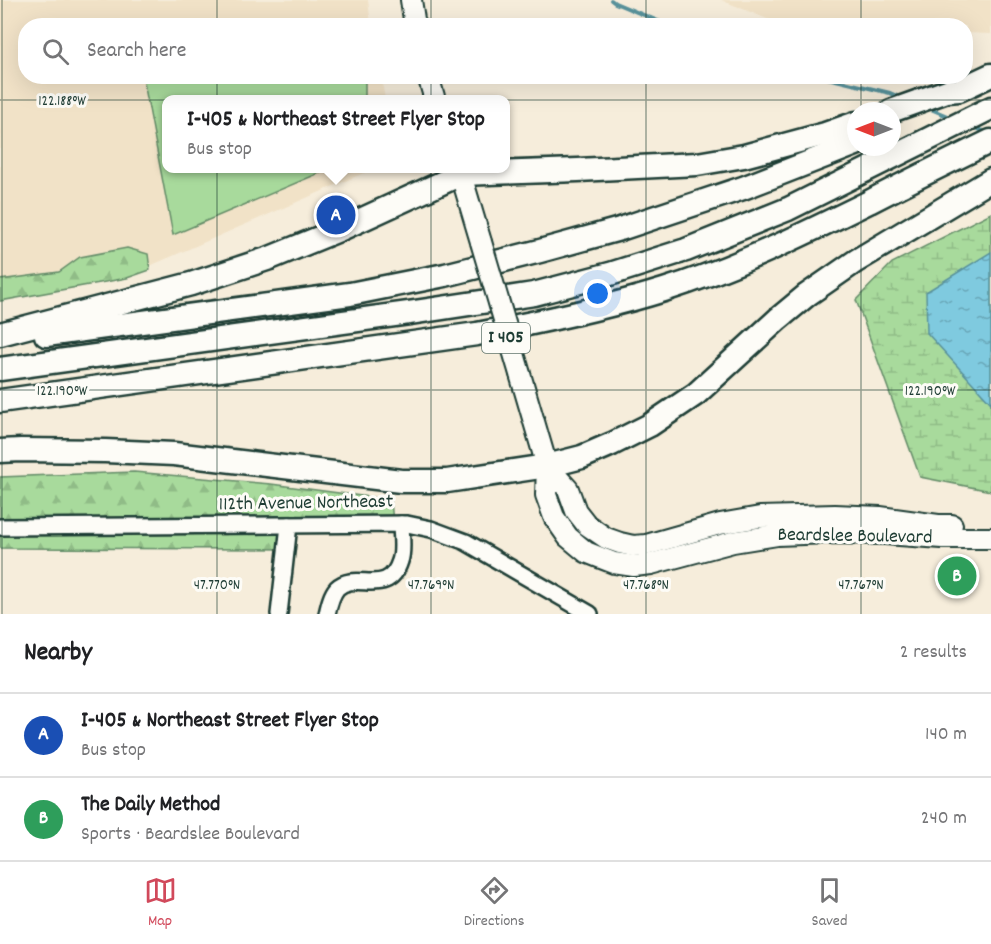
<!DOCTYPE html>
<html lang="en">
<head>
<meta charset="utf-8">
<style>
  :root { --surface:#fff; --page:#f6f6f6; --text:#202124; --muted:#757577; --line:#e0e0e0; --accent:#d1495b }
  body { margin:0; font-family:Dekko,sans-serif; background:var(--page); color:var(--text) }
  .compass { position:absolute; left:847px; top:102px; width:54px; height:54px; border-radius:50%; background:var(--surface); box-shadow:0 6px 24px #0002; rotate:270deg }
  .you { position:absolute; left:598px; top:294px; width:21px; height:21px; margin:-15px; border:4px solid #fff; border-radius:50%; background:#1a73e8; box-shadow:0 0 0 9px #1a73e833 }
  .badge { display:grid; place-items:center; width:39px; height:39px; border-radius:50%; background:var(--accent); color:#fff; font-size:20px; font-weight:700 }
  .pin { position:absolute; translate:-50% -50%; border:3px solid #fff; box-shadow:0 2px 6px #0006 }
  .popup { position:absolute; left:162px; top:95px; width:348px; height:78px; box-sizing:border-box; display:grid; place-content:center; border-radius:12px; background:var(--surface); filter:drop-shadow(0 2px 4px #0005); font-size:20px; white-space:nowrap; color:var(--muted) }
  .popup b { font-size:22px; color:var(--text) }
  .popup::after { content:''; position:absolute; left:50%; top:100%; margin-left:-12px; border:12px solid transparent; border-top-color:var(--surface) }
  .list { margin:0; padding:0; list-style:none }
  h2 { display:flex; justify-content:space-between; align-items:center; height:78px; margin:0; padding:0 24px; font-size:26px }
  h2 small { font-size:20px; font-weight:400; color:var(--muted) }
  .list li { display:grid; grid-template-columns:39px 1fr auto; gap:18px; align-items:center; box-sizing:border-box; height:84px; padding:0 24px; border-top:2px solid var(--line) }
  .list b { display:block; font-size:22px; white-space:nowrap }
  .list p { margin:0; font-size:20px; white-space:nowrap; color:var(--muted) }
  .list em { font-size:20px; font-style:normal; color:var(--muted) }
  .icon { flex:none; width:33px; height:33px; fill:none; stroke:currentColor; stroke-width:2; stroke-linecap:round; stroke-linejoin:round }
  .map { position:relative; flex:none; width:991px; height:614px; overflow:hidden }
  .search { position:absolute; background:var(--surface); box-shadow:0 6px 24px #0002; left:18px; right:18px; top:18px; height:66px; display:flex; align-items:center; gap:15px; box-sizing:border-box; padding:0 21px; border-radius:24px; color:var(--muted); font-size:22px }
  .sheet { height:246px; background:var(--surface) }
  nav { display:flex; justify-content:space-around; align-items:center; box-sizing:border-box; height:84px; border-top:2px solid var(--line); background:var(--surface); font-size:16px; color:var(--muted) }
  nav a { display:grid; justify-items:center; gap:3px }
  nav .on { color:var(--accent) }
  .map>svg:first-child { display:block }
  .built { fill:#f1e2c7 }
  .forest { fill:url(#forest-firs); stroke:#648c68; stroke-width:1.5 }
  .wetland { fill:url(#wetland-marsh); stroke:#648c68; stroke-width:1.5 }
  .garden { fill:#a8da9c; stroke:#648c68; stroke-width:1.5 }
  .water { fill:url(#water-ripples); stroke:#59929b; stroke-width:1.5 }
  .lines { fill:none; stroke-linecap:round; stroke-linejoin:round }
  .stream { stroke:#59929b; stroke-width:4 }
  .minor-casing { stroke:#1f3d34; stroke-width:20 }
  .major-casing { stroke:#1f3d34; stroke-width:24 }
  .highway-casing { stroke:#1f3d34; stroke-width:27 }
  .minor { stroke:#fdfcf7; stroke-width:15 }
  .major { stroke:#fdfcf7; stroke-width:20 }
  .highway { stroke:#fdfcf7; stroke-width:22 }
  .major-bridge-casing { stroke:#1f3d34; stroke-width:24; stroke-linecap:butt }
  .major-bridge { stroke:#fdfcf7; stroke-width:20 }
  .ticks { fill:none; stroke:#1f3d34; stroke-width:1.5; stroke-opacity:0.45 }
  .labels { text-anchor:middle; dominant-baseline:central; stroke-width:6; stroke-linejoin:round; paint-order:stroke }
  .shield { fill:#fdfcf7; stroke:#62766e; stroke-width:1.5 }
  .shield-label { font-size:18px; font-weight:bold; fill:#1f3d34 }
  .street-label { font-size:20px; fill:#1f3d34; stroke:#fdfcf7 }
  .ticks-label { font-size:15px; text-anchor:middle; fill:#1f3d34; stroke:#fdfcf7; stroke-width:6; stroke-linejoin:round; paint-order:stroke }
</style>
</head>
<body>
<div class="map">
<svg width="991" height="614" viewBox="0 0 991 614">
  <defs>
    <pattern id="forest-firs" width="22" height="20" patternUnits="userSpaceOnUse" patternTransform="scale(1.5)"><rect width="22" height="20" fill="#a8da9c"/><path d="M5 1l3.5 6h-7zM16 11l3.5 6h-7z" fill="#90bc87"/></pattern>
    <pattern id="wetland-marsh" width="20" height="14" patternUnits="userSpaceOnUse" patternTransform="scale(1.5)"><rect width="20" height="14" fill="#a8da9c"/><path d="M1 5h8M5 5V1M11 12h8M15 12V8" fill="none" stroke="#90bc87"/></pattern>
    <pattern id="water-ripples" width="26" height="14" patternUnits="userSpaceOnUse" patternTransform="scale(1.5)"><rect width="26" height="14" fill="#7fcadf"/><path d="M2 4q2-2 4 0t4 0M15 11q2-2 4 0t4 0" fill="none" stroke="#67a5b6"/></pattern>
  </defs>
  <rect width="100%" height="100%" fill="#f6eddb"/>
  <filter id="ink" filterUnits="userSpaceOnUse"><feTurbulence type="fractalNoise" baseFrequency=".0167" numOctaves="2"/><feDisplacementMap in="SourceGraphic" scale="12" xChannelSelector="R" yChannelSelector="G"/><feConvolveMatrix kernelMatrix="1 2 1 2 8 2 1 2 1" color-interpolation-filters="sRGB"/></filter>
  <g filter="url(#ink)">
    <!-- built -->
    <g class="built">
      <polygon points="0,0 368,0 371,25 26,26 26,76 381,77 385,99 166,100 166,168 373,169 145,268 0,292"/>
      <polygon points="721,0 991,0 991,34 966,33 966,26 782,25"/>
    </g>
    <!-- forest -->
    <g class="forest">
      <polygon points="127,248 148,254 150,270 127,278 0,301 0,280 59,272 80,257"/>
      <polygon points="134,472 271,484 391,500 393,524 289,525 286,549 0,548 0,477"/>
    </g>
    <!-- wetland -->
    <polygon class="wetland" points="991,213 991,491 920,477 856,300 892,263"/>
    <!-- garden -->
    <polygon class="garden" points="143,77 365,77 365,99 166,100 166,168 329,169 173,235"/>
    <!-- water -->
    <polygon class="water" points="991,252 991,403 927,333 926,292"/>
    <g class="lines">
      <!-- stream -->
      <g class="stream">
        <polyline points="611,0 615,3 670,26"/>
        <polyline points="819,76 890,93 902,98"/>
        <polyline points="926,107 952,118"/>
        <polyline points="973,127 988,133"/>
      </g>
      <!-- minor casing -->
      <g class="minor-casing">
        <g id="minor">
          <polyline points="0,527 407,524 431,529 466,542 590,614"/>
          <polyline points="279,614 289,525"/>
          <path d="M327,614C329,605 331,595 337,588C356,570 388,599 400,561C404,550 401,535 401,524"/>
        </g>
      </g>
      <!-- major casing -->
      <g class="major-casing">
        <g id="major">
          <polyline points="411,0 415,26"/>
          <polyline points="428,76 435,100"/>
          <polyline points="459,168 481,242"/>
          <polyline points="520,374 547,466 546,495 554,517 568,537 586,552 596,556 614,563 634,566 651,564 733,542 777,535 829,533 885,534 942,538 991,538"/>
          <polyline points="547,466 568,489 576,511 587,525 606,538 620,543 633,546 646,545 720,524 760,517 835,515 880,517 938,525 952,525"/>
        </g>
      </g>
      <!-- highway casing -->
      <g class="highway-casing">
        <g id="highway">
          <polyline points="891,111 947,91 959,90 991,75"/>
          <polyline points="0,334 191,284 270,258 341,229 461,174 578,170 697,164 744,156 825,134 856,123"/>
          <polyline points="46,335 350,294 445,275 540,251 620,229 743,188 856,144"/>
          <polyline points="0,369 409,313 534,294 610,274 686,250 788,209 991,108"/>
          <path d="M0,401L477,334C540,322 603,309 664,290C735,268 802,235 869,202C909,181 950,161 991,141"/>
          <polyline points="0,451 21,450 105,451 174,454 401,481 447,481 547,466 582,457 612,444 650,425 696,394 778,319 807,295 856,261 991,180"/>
        </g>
      </g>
      <!-- minor -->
      <use href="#minor" class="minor"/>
      <!-- major -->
      <use href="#major" class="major"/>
      <!-- highway -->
      <use href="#highway" class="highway"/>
      <!-- major-bridge casing -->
      <g class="major-bridge-casing">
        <polyline id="major-bridge" points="481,242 520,374"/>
      </g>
      <!-- major-bridge -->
      <use href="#major-bridge" class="major-bridge"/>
    </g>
  </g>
  <!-- ticks -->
  <path class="ticks" d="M2,0V614M217,0V26M431,0V26M646,0V26M861,0V26M217,76V614M431,76V614M646,76V614M861,76V111M0,100H991M861,147V614M0,390H991"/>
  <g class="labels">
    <!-- shield labels -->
    <rect class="shield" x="482" y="323" width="48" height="30" rx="4.5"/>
    <g class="shield-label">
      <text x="506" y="338">I 405</text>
    </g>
    <!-- street labels -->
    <g class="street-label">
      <text transform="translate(306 504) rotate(-1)">112th Avenue Northeast</text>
      <text transform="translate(855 537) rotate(1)">Beardslee Boulevard</text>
    </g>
  </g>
  <g class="ticks-label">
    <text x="62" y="105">122.188°W</text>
    <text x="930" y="395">122.190°W</text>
    <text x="62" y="395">122.190°W</text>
    <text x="217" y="589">47.770°N</text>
    <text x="431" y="589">47.769°N</text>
    <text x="646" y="589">47.768°N</text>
    <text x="861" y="589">47.767°N</text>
  </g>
</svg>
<svg class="compass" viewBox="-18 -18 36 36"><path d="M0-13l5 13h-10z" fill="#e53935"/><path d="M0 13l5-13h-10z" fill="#757577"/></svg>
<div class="you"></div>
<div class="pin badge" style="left:336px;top:215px;background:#1a4fb4">A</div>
<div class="popup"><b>I-405 &amp; Northeast Street Flyer Stop</b>Bus stop</div>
<div class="pin badge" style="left:957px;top:576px;background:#2e9e5b">B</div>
<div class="search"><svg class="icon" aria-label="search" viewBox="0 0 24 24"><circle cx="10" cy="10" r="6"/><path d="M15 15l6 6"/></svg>Search here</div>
</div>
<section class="sheet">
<h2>Nearby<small>2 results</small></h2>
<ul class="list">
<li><span class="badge" style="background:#1a4fb4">A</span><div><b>I-405 &amp; Northeast Street Flyer Stop</b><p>Bus stop</p></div><em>140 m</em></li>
<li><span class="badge" style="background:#2e9e5b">B</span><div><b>The Daily Method</b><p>Sports · Beardslee Boulevard</p></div><em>240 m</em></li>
</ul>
</section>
<nav>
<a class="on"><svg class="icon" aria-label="map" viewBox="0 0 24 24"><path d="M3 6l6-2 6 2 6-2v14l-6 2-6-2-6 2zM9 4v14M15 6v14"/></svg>Map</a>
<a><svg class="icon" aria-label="directions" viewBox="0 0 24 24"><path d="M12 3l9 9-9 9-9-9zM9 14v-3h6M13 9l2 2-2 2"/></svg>Directions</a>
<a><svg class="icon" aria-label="saved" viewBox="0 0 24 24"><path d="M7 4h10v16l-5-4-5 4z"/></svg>Saved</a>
</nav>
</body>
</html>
